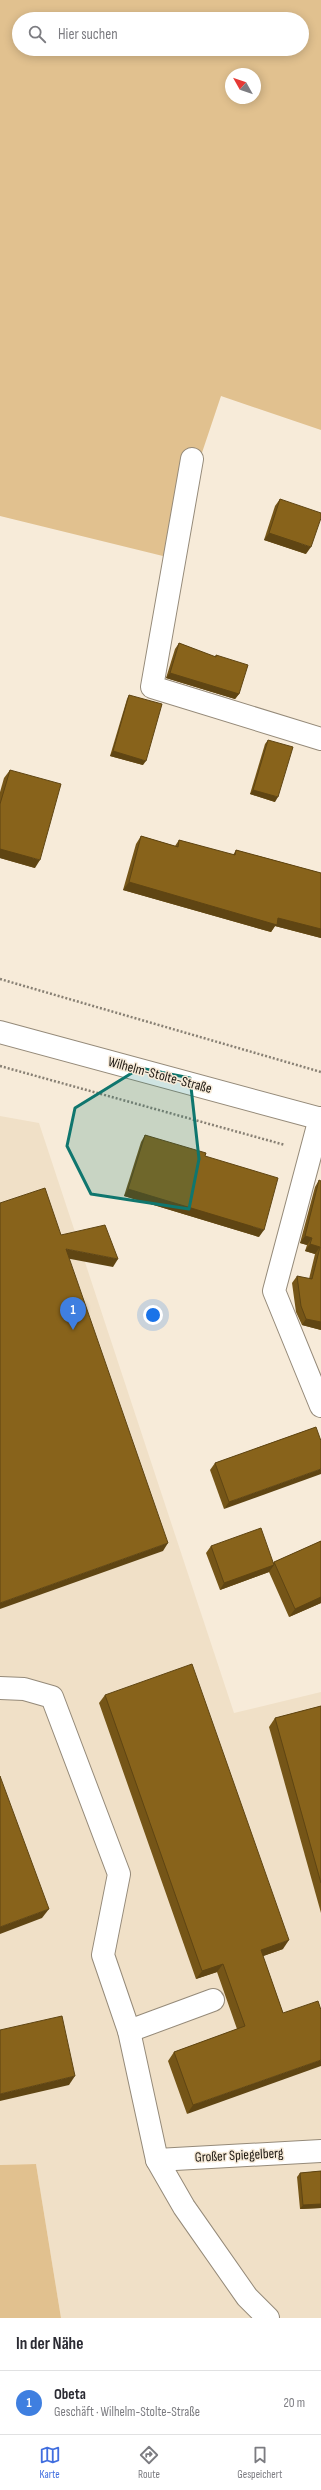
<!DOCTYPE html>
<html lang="de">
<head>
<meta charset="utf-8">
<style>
  :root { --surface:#fff; --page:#f2f2f3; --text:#2b2b33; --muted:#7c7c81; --line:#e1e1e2; --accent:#416edf }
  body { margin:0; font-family:"Sofia Sans Condensed",sans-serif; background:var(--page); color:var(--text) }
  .compass { position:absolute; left:225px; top:68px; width:36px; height:36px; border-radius:50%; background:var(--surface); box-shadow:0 2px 10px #0003; rotate:310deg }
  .you { position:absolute; left:153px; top:1315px; width:14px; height:14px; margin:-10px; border:3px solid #fff; border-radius:50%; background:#1a73e8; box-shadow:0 0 0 6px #1a73e833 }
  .badge { display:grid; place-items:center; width:26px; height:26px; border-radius:50%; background:var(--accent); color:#fff; font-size:13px; font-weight:700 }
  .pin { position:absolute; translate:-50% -33px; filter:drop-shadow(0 1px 2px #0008) }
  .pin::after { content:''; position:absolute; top:21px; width:14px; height:12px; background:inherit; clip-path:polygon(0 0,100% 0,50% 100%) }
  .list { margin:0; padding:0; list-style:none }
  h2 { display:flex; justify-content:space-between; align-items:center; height:52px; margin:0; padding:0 16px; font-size:17px }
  h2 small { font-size:13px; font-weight:400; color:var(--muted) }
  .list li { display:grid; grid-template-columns:26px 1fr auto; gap:12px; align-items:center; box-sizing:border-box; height:64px; padding:0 16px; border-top:1px solid var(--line) }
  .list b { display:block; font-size:15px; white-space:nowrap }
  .list p { margin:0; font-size:13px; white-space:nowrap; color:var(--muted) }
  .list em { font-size:13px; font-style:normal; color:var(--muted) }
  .icon { flex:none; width:22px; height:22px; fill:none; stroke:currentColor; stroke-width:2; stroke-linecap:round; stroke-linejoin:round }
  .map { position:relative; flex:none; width:321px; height:2318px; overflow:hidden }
  .search { position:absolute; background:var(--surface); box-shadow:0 2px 10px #0003; left:12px; right:12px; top:12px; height:44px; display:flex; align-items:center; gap:10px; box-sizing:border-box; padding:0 14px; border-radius:22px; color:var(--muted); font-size:15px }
  .sheet { height:116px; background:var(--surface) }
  nav { display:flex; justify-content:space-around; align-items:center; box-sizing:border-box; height:56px; border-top:1px solid var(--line); background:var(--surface); font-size:11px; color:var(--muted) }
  nav a { display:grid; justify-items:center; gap:2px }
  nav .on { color:var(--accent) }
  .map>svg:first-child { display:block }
  .built { fill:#f0e0c7 }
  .green { fill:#e1c18f; fill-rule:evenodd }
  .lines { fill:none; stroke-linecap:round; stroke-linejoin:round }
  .minor-casing { stroke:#958a79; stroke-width:24 }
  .path { stroke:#888074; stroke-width:2.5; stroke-dasharray:2 2; stroke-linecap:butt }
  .minor { stroke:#fff; stroke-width:22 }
  .wall { fill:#755517 }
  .shaded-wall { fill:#5f4513 }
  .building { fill:#88631b; stroke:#5f4513 }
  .marked { fill:#0f766e; fill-opacity:0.2; stroke:#0f766e; stroke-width:3; stroke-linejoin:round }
  .labels { text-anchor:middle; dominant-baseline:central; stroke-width:3; stroke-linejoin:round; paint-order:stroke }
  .street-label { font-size:14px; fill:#1e1913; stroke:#f7ebd9 }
</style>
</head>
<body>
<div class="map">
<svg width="321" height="2318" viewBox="0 0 321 2318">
  <rect width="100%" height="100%" fill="#f7ebd9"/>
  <!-- built -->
  <polygon class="built" points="0,1116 39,1123 234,1713 321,1692 321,2318 61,2318 36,2164 0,2165"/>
  <!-- green -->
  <g class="green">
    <path d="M0,0H321V430L221,396L167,557L0,516ZM19,19H302V49H19ZM231,74H255V98H231Z"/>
    <polygon points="36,2164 61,2318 0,2318 0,2165"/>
  </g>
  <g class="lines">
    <!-- minor casing -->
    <g class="minor-casing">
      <g id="minor">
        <polyline points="192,459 152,687 321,739"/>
        <polyline points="0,1032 321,1119"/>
        <polyline points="320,1118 274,1291 321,1406"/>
        <polyline points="0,1688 24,1689 52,1697 119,1874 103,1955 129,2031 157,2160 184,2207 247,2297 268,2318"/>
        <polyline points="129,2031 213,2000"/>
        <polyline points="157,2160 321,2151"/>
      </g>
    </g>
    <!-- path -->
    <g class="path">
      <polyline points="0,979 321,1072"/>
      <polyline points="0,1066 285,1145"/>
    </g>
    <!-- minor -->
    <use href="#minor" class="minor"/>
  </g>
  <!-- wall -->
  <g class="wall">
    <polygon points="280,499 306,554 264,540 275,506"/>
    <polygon points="179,643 215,657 216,655 239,694 235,699 166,678 175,649"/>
    <polygon points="129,695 143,765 110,756 127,699"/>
    <polygon points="268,740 275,802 250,794 265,744"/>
    <polygon points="10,770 35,868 0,858 0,792 4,778"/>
    <polygon points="141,836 175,846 179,840 233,855 236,850 321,873 321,938 275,926 271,932 123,890 136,844"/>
    <polygon points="145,1135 205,1156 259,1237 124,1196 141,1142"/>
    <polygon points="319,1180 321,1330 302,1325 296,1312 292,1283 297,1276 309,1279 315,1254 305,1251 307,1245 300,1243 315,1187"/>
    <polygon points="316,1427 224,1509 210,1470 215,1463"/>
    <polygon points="321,1541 321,1603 289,1617 269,1572 220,1590 206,1553 211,1546 273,1563 274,1562"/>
    <polygon points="105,1695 283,1949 263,1956 283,2013 187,2114 168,2061 174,2052 237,2029 217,1972 196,1979 99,1703"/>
    <polygon points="321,1706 321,1913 269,1727 275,1718"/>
    <polygon points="321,2171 321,2208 300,2209 297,2177 300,2173"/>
  </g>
  <!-- shaded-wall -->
  <g class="shaded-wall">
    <polygon points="269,533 311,547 306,554 264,540"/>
    <polygon points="170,673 239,694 235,699 166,678"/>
    <polygon points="113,751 146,761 143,765 110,756"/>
    <polygon points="253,790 278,797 275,802 250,794"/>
    <polygon points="0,849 40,860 35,868 0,858"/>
    <polygon points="129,882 278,918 321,929 321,938 275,926 271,932 123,890"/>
    <polygon points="128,1189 264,1230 259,1237 124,1196"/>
    <polygon points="305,1236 312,1238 307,1245 300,1243"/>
    <polygon points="310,1244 320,1247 315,1254 305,1251"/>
    <polygon points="66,1249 118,1259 113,1267 60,1257"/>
    <polygon points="306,1319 321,1322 321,1330 302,1325"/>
    <polygon points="321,1469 321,1474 224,1509 229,1502"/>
    <polygon points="168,1543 163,1551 0,1609 0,1603"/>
    <polygon points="274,1565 269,1572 220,1590 224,1583"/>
    <polygon points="321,1597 321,1603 289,1617 295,1609"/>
    <polygon points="49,1909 42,1918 0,1934 0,1927"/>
    <polygon points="289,1940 283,1949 255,1959 261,1950"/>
    <polygon points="223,1964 217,1972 196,1979 202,1971"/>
    <polygon points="321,2060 321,2066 187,2114 193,2105"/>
    <polygon points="75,2076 69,2085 0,2101 0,2094"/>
    <polygon points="321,2204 321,2208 300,2209 303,2205"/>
  </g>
  <!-- building -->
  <g class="building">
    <polygon points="280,499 321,513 321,518 311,547 269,533"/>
    <polygon points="179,643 216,657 216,655 248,665 239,694 170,673"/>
    <polygon points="129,695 162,704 146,761 113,751"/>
    <polygon points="268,740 293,747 278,797 253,790"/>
    <polygon points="10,770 61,784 40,860 0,849 0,804"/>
    <polygon points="141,836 178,847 179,840 235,855 236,850 321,873 321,929 278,918 277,925 129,882"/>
    <polygon points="145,1135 206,1153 205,1156 278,1178 264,1230 128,1189"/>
    <polygon points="319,1180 321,1181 321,1322 306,1319 301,1306 297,1276 312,1279 320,1247 310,1244 312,1238 305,1236"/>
    <polygon points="45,1188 61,1235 105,1225 118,1259 66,1249 168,1543 0,1603 0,1203"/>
    <polygon points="316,1427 321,1441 321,1469 229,1502 215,1463"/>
    <polygon points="261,1528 274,1565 224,1583 211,1546"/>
    <polygon points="321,1541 321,1597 295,1609 274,1562"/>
    <polygon points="192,1664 289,1940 261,1950 283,2013 318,2001 321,2010 321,2060 193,2105 174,2052 245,2026 223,1964 202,1971 105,1695"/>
    <polygon points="321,1706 321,1883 275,1718"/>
    <polygon points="0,1776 49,1909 0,1927"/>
    <polygon points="62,2016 75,2076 0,2094 0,2030"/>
    <polygon points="321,2171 321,2204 303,2205 300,2173"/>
  </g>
  <!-- marked area -->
  <path class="marked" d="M140,1068L190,1078L199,1159L189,1209L91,1194L67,1146L75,1108Z"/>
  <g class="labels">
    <!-- street labels -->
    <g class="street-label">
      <text transform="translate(160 1075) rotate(15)">Wilhelm-Stolte-Straße</text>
      <text transform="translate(239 2155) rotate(-3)">Großer Spiegelberg</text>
    </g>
  </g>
</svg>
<svg class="compass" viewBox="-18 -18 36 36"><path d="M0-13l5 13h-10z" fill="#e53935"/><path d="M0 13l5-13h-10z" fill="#7c7c81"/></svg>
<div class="you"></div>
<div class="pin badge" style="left:73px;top:1330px;background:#3f7fe0">1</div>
<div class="search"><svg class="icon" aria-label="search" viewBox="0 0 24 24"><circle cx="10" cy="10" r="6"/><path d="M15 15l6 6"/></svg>Hier suchen</div>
</div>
<section class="sheet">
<h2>In der Nähe<small></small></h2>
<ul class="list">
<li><span class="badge" style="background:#3f7fe0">1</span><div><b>Obeta</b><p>Geschäft · Wilhelm-Stolte-Straße</p></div><em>20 m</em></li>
</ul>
</section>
<nav>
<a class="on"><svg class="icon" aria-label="map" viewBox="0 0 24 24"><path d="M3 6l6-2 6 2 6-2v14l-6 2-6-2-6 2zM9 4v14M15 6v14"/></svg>Karte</a>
<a><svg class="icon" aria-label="directions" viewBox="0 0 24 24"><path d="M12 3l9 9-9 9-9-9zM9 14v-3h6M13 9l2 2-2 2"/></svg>Route</a>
<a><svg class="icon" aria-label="saved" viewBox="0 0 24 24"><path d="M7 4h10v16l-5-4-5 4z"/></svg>Gespeichert</a>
</nav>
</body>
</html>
